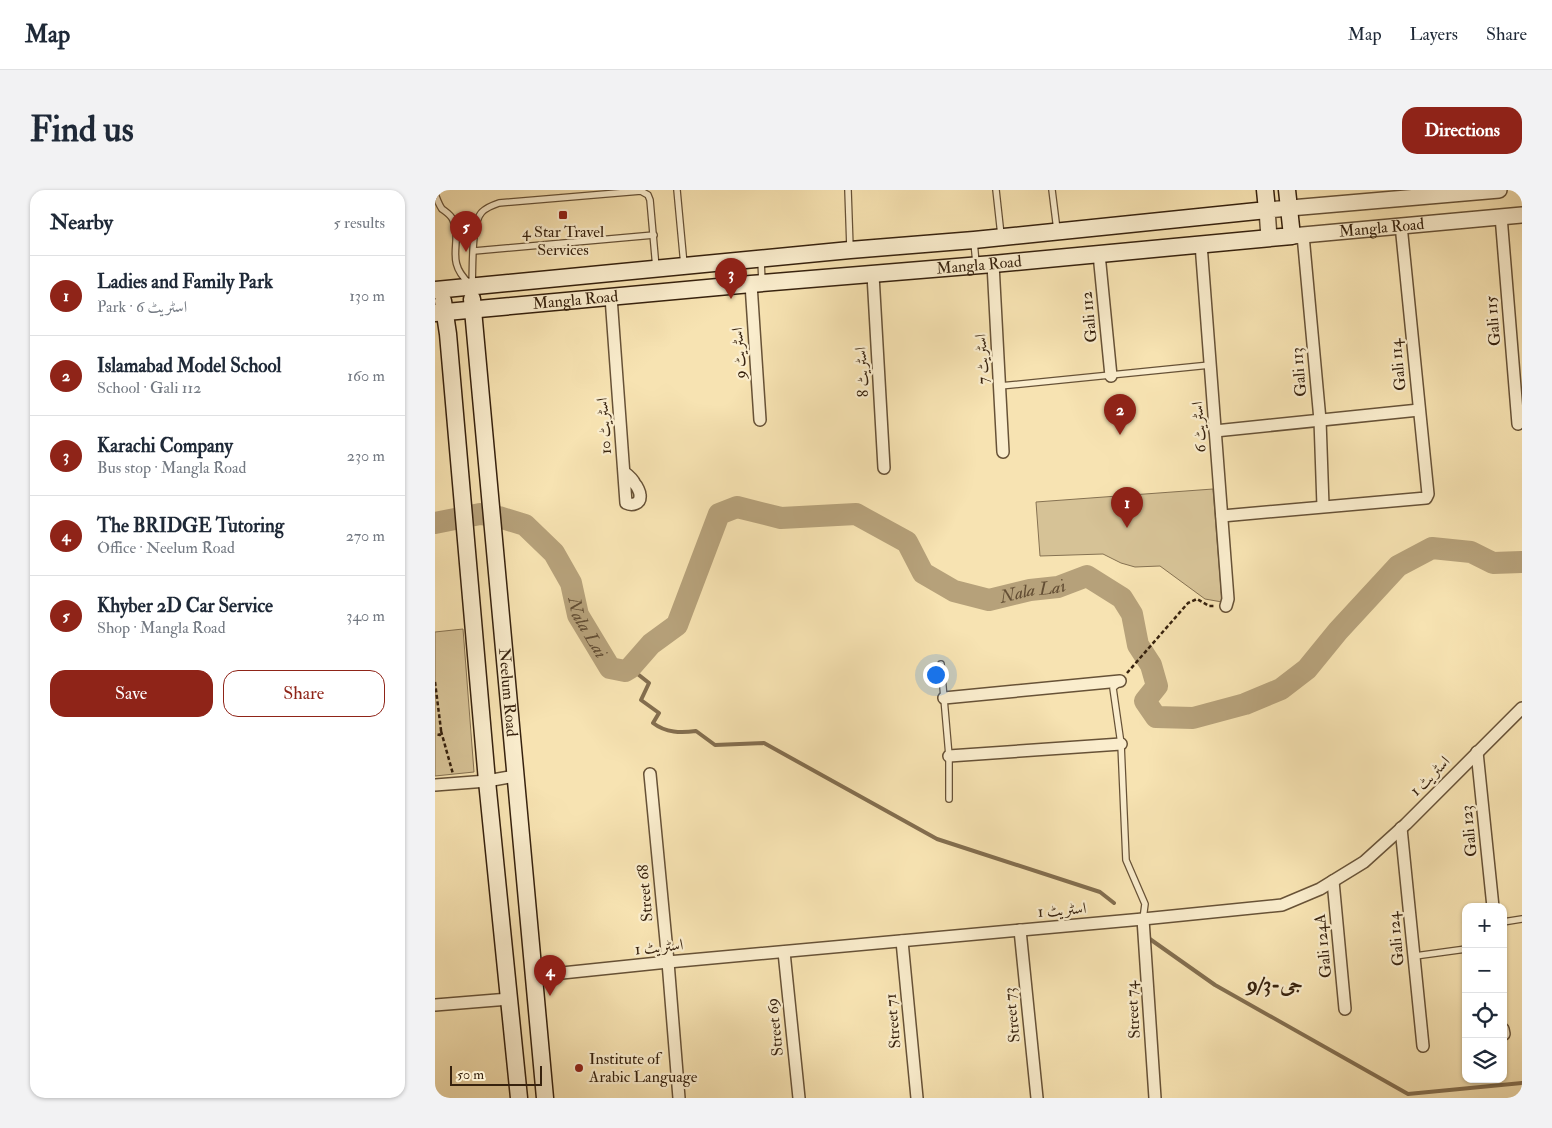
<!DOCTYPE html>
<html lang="en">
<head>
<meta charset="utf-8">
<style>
  :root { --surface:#fff; --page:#f2f2f3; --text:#1f2937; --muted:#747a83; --line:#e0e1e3; --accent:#8f2418 }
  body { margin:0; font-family:"IM FELL Double Pica",Amiri,serif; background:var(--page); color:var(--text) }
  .controls { position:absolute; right:15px; bottom:15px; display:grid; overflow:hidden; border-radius:10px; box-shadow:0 1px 4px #0004 }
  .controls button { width:45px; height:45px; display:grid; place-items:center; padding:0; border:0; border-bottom:1px solid var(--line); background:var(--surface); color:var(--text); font:25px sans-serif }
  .scale { position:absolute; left:15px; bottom:12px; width:92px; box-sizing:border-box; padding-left:5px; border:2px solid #37220e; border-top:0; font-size:14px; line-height:18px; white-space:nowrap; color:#37220e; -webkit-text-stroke:4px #faedcd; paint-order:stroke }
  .you { position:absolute; left:500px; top:484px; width:18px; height:18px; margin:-12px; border:4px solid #fff; border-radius:50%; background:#1a73e8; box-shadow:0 0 0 8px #1a73e833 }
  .badge { display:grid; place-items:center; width:32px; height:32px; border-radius:50%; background:var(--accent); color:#fff; font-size:16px; font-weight:700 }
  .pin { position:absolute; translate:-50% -41px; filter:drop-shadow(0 1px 2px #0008) }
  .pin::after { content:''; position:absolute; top:26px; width:18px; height:15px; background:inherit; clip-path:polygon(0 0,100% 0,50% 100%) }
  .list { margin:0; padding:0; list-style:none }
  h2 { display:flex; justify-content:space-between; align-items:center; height:65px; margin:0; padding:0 20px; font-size:21px }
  h2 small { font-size:16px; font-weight:400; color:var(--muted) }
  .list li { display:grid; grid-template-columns:32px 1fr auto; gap:15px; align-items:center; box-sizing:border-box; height:80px; padding:0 20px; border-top:1px solid var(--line) }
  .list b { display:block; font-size:19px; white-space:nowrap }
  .list p { margin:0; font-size:16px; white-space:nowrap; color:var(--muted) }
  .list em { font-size:16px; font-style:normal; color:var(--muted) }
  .actions { display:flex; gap:10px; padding:15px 20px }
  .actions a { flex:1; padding:11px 0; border:1px solid var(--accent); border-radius:15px; text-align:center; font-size:18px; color:var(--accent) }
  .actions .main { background:var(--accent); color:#fff }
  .icon { flex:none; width:28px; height:28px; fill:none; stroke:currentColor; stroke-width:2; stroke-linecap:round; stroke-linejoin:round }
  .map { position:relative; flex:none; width:1087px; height:908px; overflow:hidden; border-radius:15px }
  header { display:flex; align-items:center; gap:30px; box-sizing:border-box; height:70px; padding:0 25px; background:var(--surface); border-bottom:1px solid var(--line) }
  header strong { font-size:24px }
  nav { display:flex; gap:28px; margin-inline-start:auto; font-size:18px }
  .intro { display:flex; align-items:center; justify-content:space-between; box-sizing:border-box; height:120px; padding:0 30px }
  h1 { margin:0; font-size:35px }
  .button { padding:12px 22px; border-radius:15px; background:var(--accent); color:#fff; font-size:18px; font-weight:700 }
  main { display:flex; gap:30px; padding:0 30px }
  aside { flex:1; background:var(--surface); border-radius:15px; box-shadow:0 1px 4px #0004 }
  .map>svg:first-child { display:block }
  .green { fill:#d6c296; stroke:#867252 }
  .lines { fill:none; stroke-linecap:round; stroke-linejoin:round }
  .stream { stroke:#836e4f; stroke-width:4 }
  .river { stroke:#b6a17a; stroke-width:22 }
  .service-casing { stroke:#675237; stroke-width:8 }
  .minor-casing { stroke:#675237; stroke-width:14 }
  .tertiary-casing { stroke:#675237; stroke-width:18 }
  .secondary-casing { stroke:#37220e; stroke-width:19 }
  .path { stroke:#37220e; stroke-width:2.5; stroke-dasharray:4 2.5; stroke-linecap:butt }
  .service { stroke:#faedcd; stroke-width:5.5 }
  .minor { stroke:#faedcd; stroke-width:11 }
  .tertiary { stroke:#faedcd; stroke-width:15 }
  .secondary { stroke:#faedcd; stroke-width:16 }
  .poi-dot { fill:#8f2418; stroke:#faedcd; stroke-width:2 }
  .labels { text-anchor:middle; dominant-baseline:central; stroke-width:4.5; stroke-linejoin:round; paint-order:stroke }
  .street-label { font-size:16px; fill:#37220e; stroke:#faedcd }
  .poi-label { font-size:16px; fill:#37220e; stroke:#faedcd }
  .water-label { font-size:18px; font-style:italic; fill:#634e34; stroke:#faedcd }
  .district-label { font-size:21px; font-weight:bold; fill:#37220e; stroke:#faedcd }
</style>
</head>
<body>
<header>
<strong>Map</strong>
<nav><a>Map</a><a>Layers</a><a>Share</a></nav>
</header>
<div class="intro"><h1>Find us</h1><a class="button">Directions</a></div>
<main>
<aside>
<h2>Nearby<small>5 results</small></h2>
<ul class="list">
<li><span class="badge">1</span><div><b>Ladies and Family Park</b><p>Park · اسٹریٹ 6</p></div><em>130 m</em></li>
<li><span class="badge">2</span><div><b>Islamabad Model School</b><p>School · Gali 112</p></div><em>160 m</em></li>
<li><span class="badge">3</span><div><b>Karachi Company</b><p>Bus stop · Mangla Road</p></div><em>230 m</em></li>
<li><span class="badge">4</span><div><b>The BRIDGE Tutoring</b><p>Office · Neelum Road</p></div><em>270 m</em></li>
<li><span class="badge">5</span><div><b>Khyber 2D Car Service</b><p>Shop · Mangla Road</p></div><em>340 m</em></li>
</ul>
<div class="actions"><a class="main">Save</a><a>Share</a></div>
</aside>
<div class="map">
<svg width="1087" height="908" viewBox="0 0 1087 908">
  <rect width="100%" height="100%" fill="#f7e3b2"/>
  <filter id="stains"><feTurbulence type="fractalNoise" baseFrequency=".004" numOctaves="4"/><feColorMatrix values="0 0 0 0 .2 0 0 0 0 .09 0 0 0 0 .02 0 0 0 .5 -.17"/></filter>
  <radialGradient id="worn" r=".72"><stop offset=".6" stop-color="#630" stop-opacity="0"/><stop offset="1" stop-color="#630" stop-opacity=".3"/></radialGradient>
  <!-- green -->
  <g class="green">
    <polygon points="778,299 787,412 770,409 725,376 700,377 686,373 668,364 605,366 601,312"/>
    <polygon points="28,439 39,582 0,586 0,442"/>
  </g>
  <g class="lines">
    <!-- stream -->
    <g class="stream">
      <path d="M195,478L214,493L206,510L224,523L218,533C231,543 246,543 261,541L280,555L329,553L502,649L665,702L679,713"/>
      <polyline points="712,747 780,795 973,904 1087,893"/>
    </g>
    <!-- river -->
    <path class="river" id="s1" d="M0,333L45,324L64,327L90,335L119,363L136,393L143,425L175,478L190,481L195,478L216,454L242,435L284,324L302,317L346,328L421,324L472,352L488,383L519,401L554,410L595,400L623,397L652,386L687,408L697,424L703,455L716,475L722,496L710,511L721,527L758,528L810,514L846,499L872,479L903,441L963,376L997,358L1036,362L1058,373L1087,372"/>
    <!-- service casing -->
    <g class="service-casing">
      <g id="service">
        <polyline points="242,0 249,75"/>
        <polyline points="413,0 415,58"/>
        <polyline points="561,0 566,45"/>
        <polyline points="617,0 622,40"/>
        <path d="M0,4C2,9 4,15 7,19C11,22 16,25 18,30C28,53 9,70 34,93"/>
        <polyline points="539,52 541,73"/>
        <polyline points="39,61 219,45"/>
        <polyline points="326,70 327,93"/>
        <path d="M37,94C38,77 36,33 47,22C52,17 58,15 64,13L206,1L213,5L215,10L221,78"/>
        <polyline points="565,196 775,175"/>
        <polyline points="506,474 514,566 514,609"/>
        <polyline points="684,493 678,498 686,554 691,670 710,714 708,729"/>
        <polyline points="1068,732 1087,729"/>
        <polyline points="980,766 1031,759"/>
      </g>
    </g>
    <!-- minor casing -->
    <g class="minor-casing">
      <g id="minor">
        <polyline points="1066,26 1083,234"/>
        <polyline points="868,45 885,230 888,316"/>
        <polyline points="766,54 793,409 791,416"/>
        <polyline points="664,64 676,186"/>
        <polyline points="558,74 568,262"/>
        <polyline points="438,85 449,278"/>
        <polyline points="316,94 325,230"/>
        <path d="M176,107L191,313C197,316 206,314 205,305C205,302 202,296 200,294C198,289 193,285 189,282"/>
        <polyline points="780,241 984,220"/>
        <polyline points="787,326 991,308 993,304 966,35"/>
        <polyline points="509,508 685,491"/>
        <polyline points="1042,562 1058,717"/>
        <polyline points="514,566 686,554"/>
        <polyline points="215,584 233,772 244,908"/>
        <polyline points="0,595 52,591 80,586"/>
        <polyline points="966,638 988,856"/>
        <polyline points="898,691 910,819"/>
        <polyline points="708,729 720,908"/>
        <polyline points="585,740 602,908"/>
        <polyline points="467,751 482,908"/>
        <polyline points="349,762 364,908"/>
        <polyline points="98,786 233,772 708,729 847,715 885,699 929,672 971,634 1087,518"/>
        <polyline points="0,815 74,809"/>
        <polyline points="1068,839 1069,844"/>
      </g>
    </g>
    <!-- tertiary casing -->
    <g class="tertiary-casing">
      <g id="tertiary">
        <path id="s2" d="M857,46L1087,25"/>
        <polyline points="834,47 832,20 1064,0"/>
      </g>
    </g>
    <!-- secondary casing -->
    <g class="secondary-casing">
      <g id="secondary">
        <polyline points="0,100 415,60 539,50 832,20 830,0"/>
        <path id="s3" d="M37,109L110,908"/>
        <polyline points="8,111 13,144 52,591 84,908"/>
        <path id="s4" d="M0,123L316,94L558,74L857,46L852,0"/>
      </g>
    </g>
    <!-- path -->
    <g class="path">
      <polyline points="692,483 753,413 762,409 774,416 780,416"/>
      <polyline points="0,492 6,540 5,545 0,544"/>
      <polyline points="6,541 18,584"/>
    </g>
    <!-- service -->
    <use href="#service" class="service"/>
    <!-- minor -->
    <use href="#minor" class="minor"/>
    <!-- tertiary -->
    <use href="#tertiary" class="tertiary"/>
    <!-- secondary -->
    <use href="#secondary" class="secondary"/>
  </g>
  <!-- markers -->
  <g class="poi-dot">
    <rect x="123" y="20" width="10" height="10" rx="2.5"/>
    <circle cx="144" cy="878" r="5"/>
  </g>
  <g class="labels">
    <!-- street labels -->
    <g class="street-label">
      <text stroke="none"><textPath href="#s2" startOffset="90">Mangla Road</textPath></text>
      <text stroke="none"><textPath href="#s4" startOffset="546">Mangla Road</textPath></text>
      <text stroke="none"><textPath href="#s4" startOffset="141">Mangla Road</textPath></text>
      <text transform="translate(654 127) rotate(-96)">Gali 112</text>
      <text transform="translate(1058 131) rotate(-95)">Gali 115</text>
      <text transform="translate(304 163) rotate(-94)">اسٹریٹ 9</text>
      <text transform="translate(547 169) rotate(-93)">اسٹریٹ 7</text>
      <text transform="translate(963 175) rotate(-96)">Gali 114</text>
      <text transform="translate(427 182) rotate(-93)">اسٹریٹ 8</text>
      <text transform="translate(864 182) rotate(-95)">Gali 113</text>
      <text transform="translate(169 236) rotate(-94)">اسٹریٹ 10</text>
      <text transform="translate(764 237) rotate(-94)">اسٹریٹ 6</text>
      <text stroke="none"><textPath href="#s3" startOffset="395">Neelum Road</textPath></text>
      <text transform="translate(995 586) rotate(-45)">اسٹریٹ 1</text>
      <text transform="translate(1034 641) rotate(-96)">Gali 123</text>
      <text transform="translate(210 703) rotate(-95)">Street 68</text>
      <text transform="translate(627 720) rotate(-5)">اسٹریٹ 1</text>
      <text transform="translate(961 749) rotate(-96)">Gali 124</text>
      <text transform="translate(888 756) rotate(-96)">Gali 124A</text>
      <text transform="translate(224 757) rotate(-6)">اسٹریٹ 1</text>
      <text transform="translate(698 820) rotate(-94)">Street 74</text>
      <text transform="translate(577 825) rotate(-96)">Street 73</text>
      <text transform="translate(458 831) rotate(-95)">Street 71</text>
      <text transform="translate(340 837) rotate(-96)">Street 69</text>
    </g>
    <!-- poi labels -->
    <g class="poi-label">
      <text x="128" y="42">4 Star Travel<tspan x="128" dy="18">Services</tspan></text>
      <text x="154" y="869" text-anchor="start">Institute of<tspan x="154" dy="18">Arabic Language</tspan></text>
    </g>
    <!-- water labels -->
    <g class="water-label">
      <text stroke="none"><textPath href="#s1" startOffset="815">Nala Lai</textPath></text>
      <text stroke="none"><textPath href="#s1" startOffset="215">Nala Lai</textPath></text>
    </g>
    <!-- district labels -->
    <g class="district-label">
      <text x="840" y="794">جی-9/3</text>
    </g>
  </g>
  <rect width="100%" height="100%" filter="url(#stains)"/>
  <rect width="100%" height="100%" fill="url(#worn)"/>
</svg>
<div class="controls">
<button>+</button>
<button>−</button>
<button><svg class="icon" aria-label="locate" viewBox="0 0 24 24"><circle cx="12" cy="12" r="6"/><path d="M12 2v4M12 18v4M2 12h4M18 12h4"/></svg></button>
<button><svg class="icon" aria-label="layers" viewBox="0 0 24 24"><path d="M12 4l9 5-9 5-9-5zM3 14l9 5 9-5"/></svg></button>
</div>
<div class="scale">50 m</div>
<div class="you"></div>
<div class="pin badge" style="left:692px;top:338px">1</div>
<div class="pin badge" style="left:685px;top:245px">2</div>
<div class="pin badge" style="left:296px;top:109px">3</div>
<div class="pin badge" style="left:115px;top:806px">4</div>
<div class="pin badge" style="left:31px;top:62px">5</div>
</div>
</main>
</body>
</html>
